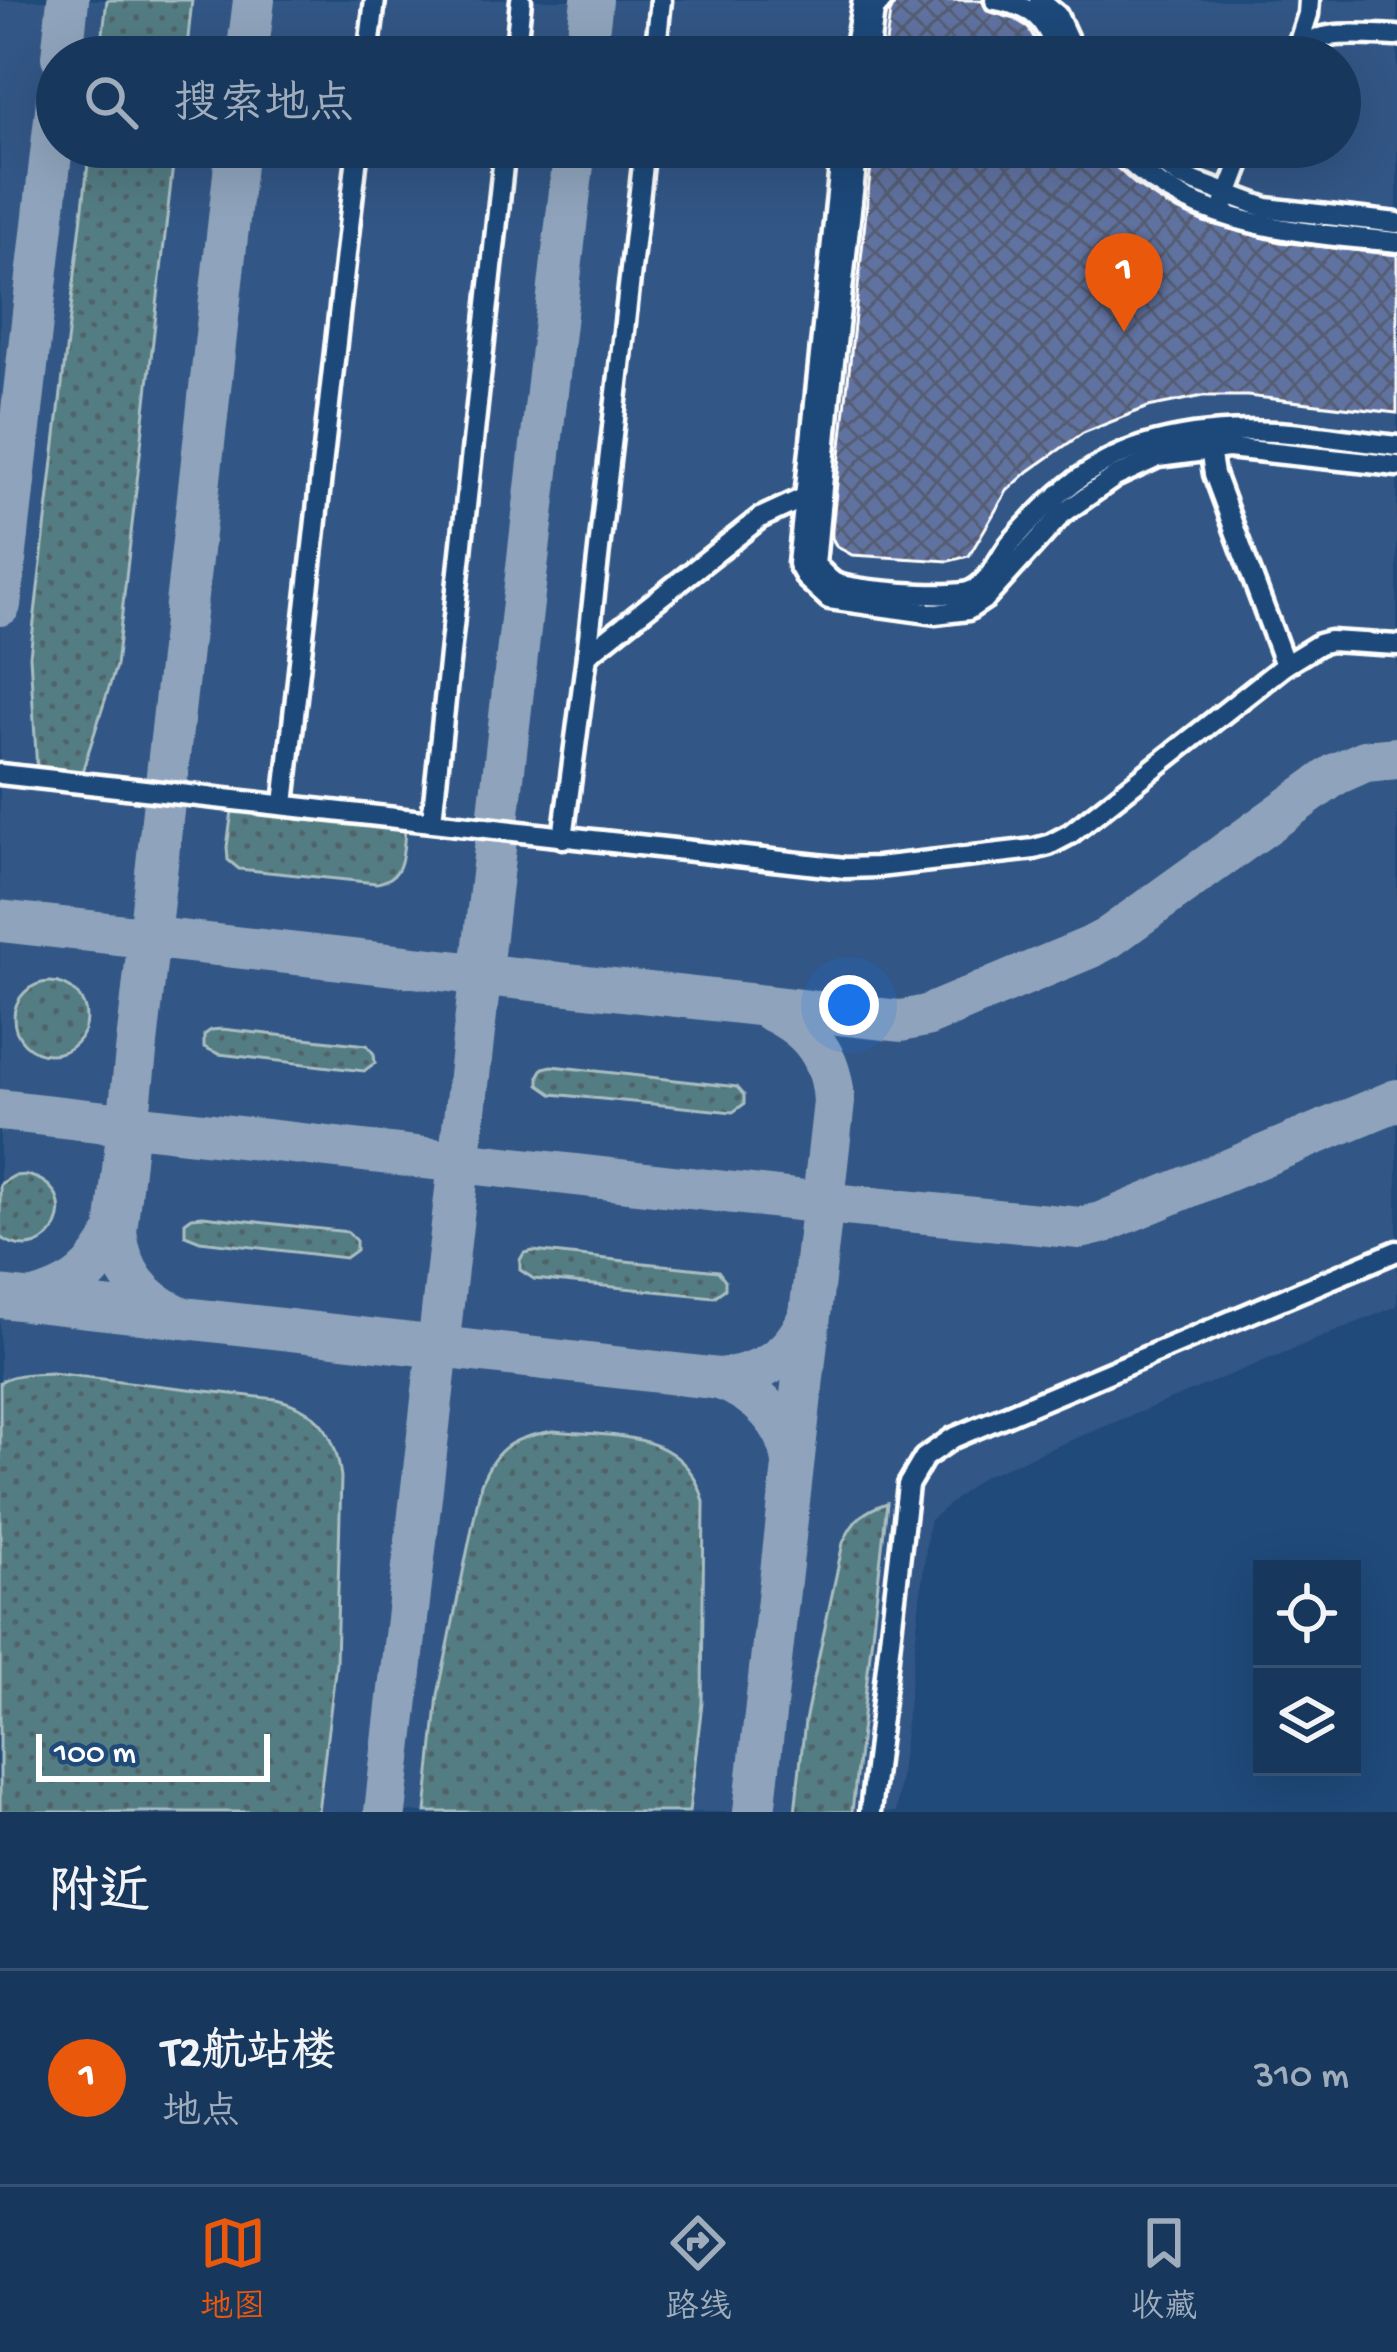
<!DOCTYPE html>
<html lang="zh">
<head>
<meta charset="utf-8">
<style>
  :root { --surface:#17385c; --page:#203f62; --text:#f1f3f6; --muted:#9eacbb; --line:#365272; --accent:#ea580c }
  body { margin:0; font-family:"Gochi Hand","LXGW WenKai TC",sans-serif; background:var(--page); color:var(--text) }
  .controls { position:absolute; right:36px; bottom:36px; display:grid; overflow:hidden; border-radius:0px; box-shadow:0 12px 48px #0002 }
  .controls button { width:108px; height:108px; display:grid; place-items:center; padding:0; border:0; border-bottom:3px solid var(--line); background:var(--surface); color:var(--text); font:60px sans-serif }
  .scale { position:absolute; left:36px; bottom:30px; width:234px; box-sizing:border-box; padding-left:12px; border:6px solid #fff; border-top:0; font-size:33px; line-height:42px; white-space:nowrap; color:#fff; -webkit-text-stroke:9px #1f4a7a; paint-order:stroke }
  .you { position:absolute; left:849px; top:1005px; width:42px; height:42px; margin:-30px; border:9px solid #fff; border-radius:50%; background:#1a73e8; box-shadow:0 0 0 18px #1a73e833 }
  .badge { display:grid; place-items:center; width:78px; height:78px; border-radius:50%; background:var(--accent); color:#fff; font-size:39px; font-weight:700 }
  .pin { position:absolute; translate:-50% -99px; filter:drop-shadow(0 3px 6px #0008) }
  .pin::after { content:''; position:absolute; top:63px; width:42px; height:36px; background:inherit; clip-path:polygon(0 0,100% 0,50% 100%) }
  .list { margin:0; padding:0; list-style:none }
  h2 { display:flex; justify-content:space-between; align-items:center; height:156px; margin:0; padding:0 48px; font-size:51px }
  h2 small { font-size:39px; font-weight:400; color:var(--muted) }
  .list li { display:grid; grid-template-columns:78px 1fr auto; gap:36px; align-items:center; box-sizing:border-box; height:216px; padding:0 48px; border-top:3px solid var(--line) }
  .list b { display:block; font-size:45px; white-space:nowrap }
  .list p { margin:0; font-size:39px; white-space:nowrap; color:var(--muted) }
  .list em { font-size:39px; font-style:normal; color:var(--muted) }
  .icon { flex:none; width:66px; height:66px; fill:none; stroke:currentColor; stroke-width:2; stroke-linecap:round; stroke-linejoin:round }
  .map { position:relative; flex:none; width:1397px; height:1812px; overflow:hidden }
  .search { position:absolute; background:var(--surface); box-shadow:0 12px 48px #0002; left:36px; right:36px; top:36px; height:132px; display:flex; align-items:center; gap:30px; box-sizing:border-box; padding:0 42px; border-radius:66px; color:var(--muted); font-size:45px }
  .sheet { height:372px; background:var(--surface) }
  nav { display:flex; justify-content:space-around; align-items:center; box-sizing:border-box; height:168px; border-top:3px solid var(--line); background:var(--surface); font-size:33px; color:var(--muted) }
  nav a { display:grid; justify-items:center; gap:6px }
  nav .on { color:var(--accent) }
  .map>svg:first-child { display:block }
  .built { fill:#325685; fill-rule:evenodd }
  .grass { fill:url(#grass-dots); stroke:#a9bec1; stroke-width:3 }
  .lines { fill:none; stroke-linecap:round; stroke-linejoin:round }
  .taxiway { stroke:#8fa4bc; stroke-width:42 }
  .building { fill:url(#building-cross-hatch); stroke:#fff; stroke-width:3 }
  .minor-casing { stroke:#fff; stroke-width:27 }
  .minor { stroke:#1f4a7a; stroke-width:18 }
</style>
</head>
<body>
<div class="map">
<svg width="1397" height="1812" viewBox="0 0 1397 1812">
  <defs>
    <pattern id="grass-dots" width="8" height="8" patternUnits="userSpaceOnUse" patternTransform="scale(3)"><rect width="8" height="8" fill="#537c83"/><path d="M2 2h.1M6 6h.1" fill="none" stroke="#506468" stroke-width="1.8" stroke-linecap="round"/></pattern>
    <pattern id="building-cross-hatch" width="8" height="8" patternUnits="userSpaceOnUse" patternTransform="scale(3)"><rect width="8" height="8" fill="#6072a0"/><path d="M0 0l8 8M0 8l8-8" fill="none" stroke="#555d72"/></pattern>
  </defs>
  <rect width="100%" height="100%" fill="#1f4a7a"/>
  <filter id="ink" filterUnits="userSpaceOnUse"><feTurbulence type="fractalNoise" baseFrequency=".00833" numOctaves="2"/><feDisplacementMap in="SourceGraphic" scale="24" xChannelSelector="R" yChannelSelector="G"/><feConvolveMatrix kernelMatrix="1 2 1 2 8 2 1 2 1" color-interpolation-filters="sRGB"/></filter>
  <g filter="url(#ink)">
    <!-- built -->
    <path class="built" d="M0,0H1397V1306L982,1477L929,1521L896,1812H0ZM57,57H1340V147H57Z"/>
    <!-- grass -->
    <g class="grass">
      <polygon points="107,0 192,0 186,57 100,57"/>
      <polygon points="90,147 175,147 116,666 81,775 37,770 30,656"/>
      <path d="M232,811L405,829C403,853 405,879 376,883L239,869L228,860L227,847Z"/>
      <circle cx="50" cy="1018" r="36"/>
      <polygon points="222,1029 367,1045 374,1054 375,1063 364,1071 219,1054 204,1047 204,1035 211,1030"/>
      <polygon points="552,1066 737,1087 744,1095 744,1104 733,1112 552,1094 539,1085 539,1075 543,1068"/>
      <path d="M26,1175C90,1189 52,1273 0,1237V1184L14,1176Z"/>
      <polygon points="203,1216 348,1232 356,1241 356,1250 345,1258 200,1241 185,1235 185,1222 192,1217"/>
      <polygon points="533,1251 718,1271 725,1280 725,1289 714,1297 534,1279 520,1270 520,1260 524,1253"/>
      <path d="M51,1373L276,1399C320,1410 335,1433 341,1477L336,1663L318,1812H0V1382C14,1373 34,1374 51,1373Z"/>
      <path d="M554,1431C615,1437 685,1429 704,1502L702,1703L689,1812H426L438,1695L481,1484C496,1446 514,1437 554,1431Z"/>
      <path d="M887,1503L852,1812H795L805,1721L843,1543C853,1520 863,1511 887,1503Z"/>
    </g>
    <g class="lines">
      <!-- taxiway -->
      <g class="taxiway">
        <polyline points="62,57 68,0"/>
        <polyline points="247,57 254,0"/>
        <polyline points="585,57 592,0"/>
        <polyline points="0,605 57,101"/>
        <polyline points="0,921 901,1021 926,1016 1091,947 1108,938 1336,774 1365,761 1397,758"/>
        <polyline points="0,1110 823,1203 1080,1228 1101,1223 1397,1100"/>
        <polyline points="116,1232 237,147"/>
        <polyline points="0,1297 720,1379"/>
        <path d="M31,1301C76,1289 95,1272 116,1232C121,1273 141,1300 179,1316"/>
        <path d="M793,1462C788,1422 758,1393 720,1379C760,1375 792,1357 808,1318"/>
        <polyline points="385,1812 575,147"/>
        <path d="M754,1812L834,1102C832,1057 811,1029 770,1010"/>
      </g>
    </g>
    <!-- building -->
    <g class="building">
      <polygon points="896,0 982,0 987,11 1015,19 1028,27 1045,57 884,57 890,13"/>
      <polygon points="873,147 1101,147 1105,157 1136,185 1168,206 1204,222 1280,242 1397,255 1397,413 1247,396 1203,396 1148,407 1083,433 1029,471 1007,491 969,556 949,561 852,555 843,550 837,547 832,538 832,530"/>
    </g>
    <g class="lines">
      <!-- minor casing -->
      <g class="minor-casing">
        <g id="minor">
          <path d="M995,0C1036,7 1045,19 1059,57"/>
          <polyline points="1039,0 1057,15 1076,57"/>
          <polyline points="1298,45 1308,14 1309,0"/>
          <polyline points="368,57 375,0"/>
          <polyline points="515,57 521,0"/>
          <polyline points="655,57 661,0"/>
          <polyline points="853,57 863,0"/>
          <polyline points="868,57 874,10 883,0"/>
          <path d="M1288,57C1310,27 1363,35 1397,36"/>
          <polyline points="842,147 798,564 806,578 829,599 935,614 968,610 986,598 1062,514 1115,477 1158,457 1228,448 1397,466"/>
          <path d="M858,147L830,398L815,565C821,570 828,579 835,583C853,591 954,599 971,591C991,582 999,557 1012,542C1048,500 1089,463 1143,446C1233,419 1307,435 1397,446"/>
          <path d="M1114,147C1189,227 1295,232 1397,242"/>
          <polyline points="1141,147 1180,176 1266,208 1397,223"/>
          <polyline points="1224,205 1246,147"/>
          <polyline points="1209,443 1214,474 1285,665"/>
          <polyline points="587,655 760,518 810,495"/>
          <polyline points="0,774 845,868 878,867 1034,849 1049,845 1070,834 1285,665 1319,644 1330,641 1397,645"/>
          <polyline points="284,804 358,147"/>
          <polyline points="432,820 505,147"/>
          <polyline points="563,838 587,655 645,147"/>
          <polyline points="870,1812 908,1485 924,1458 953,1438 1397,1251"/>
        </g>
      </g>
      <!-- minor -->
      <use href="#minor" class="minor"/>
    </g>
  </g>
</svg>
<div class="controls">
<button><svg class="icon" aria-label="locate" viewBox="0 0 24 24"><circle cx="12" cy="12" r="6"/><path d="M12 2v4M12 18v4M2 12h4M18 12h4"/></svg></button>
<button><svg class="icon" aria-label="layers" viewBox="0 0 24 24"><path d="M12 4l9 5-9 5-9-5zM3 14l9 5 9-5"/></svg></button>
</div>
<div class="scale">100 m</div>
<div class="you"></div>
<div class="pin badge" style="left:1124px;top:332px">1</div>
<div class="search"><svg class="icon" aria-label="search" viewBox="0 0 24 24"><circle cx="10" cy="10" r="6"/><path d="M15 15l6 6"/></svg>搜索地点</div>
</div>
<section class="sheet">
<h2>附近<small></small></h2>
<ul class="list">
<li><span class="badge">1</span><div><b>T2航站楼</b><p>地点</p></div><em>310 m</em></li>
</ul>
</section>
<nav>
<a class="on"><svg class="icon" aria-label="map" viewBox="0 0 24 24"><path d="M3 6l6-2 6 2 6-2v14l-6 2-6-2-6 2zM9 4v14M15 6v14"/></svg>地图</a>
<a><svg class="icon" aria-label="directions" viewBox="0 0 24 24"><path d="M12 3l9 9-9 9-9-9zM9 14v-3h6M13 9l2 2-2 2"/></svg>路线</a>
<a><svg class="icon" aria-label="saved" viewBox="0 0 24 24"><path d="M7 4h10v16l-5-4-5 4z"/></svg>收藏</a>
</nav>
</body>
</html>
